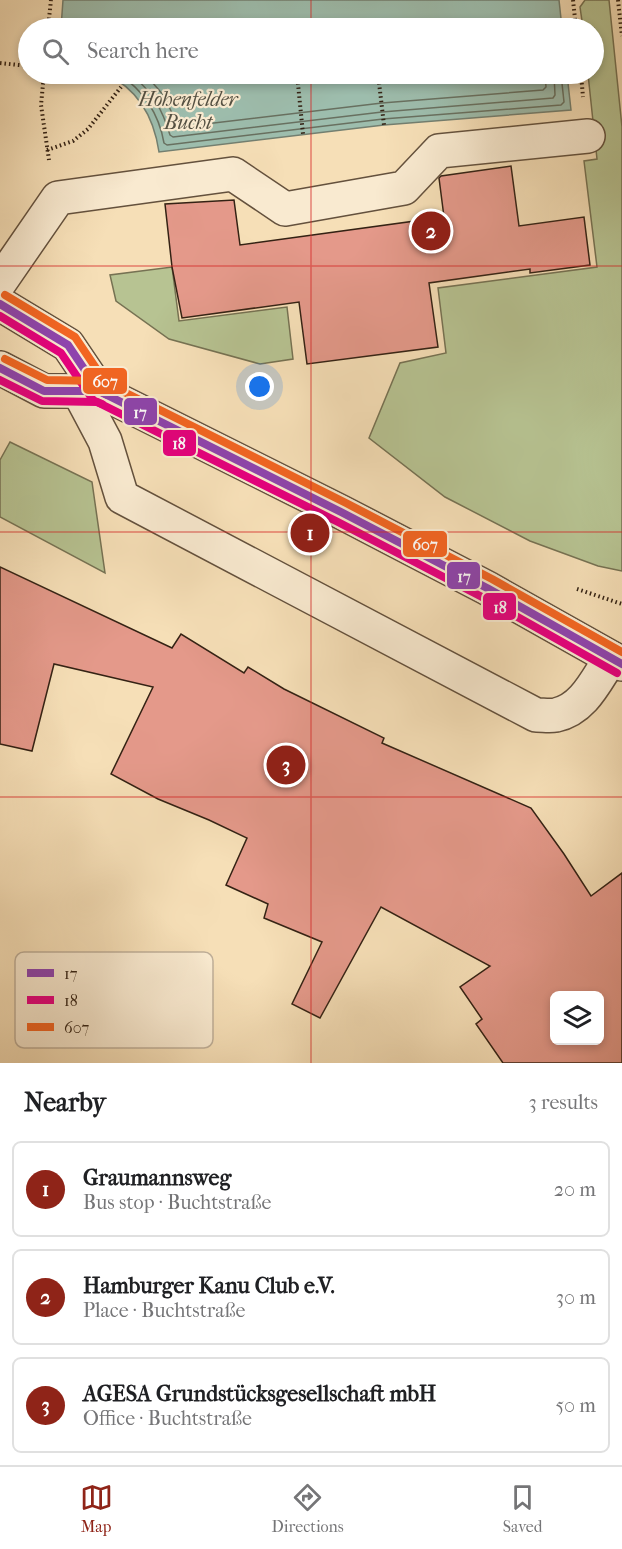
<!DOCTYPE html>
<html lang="en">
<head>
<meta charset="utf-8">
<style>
  :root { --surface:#fff; --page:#f2f2f2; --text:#202124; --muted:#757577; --line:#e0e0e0; --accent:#8f2418 }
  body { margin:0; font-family:"IM FELL French Canon",serif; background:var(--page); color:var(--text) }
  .controls { position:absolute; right:18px; bottom:18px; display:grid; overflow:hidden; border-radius:9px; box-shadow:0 3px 9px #0003 }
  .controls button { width:54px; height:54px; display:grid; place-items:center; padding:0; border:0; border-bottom:2px solid var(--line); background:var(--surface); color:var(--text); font:30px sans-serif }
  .you { position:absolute; left:260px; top:387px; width:21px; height:21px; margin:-15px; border:4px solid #fff; border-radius:50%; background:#1a73e8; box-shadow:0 0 0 9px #1a73e833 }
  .badge { display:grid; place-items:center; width:39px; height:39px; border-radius:50%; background:var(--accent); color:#fff; font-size:20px; font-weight:700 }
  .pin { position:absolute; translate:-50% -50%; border:3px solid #fff; box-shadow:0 2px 6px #0006 }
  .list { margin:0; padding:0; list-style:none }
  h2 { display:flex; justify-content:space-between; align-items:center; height:78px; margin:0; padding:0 24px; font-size:26px }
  h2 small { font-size:20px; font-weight:400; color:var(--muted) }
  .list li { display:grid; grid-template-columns:39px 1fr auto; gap:18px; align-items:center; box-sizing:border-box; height:96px; margin:0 12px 12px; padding:0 12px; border:2px solid var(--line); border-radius:9px }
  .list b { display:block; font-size:22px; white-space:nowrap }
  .list p { margin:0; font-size:20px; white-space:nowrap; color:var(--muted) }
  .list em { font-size:20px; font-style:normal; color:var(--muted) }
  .icon { flex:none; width:33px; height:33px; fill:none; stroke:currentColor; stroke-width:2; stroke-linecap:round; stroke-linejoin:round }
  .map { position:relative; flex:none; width:622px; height:1063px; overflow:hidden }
  .search { position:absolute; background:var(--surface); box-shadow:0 3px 9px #0003; left:18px; right:18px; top:18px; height:66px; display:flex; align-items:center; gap:15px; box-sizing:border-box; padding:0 21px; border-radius:33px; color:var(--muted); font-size:22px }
  .sheet { height:402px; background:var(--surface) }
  nav { display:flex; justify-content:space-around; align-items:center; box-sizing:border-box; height:84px; border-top:2px solid var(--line); background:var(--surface); font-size:16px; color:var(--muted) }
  nav a { display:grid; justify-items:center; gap:3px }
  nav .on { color:var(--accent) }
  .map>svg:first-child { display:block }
  .green { fill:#b7c392; stroke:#767253; stroke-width:1.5 }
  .water { fill:#9dbdad; stroke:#737f70; stroke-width:1.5 }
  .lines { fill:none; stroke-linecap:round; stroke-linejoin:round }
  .shore { stroke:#687060; stroke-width:1.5 }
  .building { fill:#e4998a; stroke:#342214; stroke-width:1.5; fill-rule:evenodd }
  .minor-casing { stroke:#64513d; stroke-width:36 }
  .path { stroke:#342214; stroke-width:4; stroke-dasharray:1.5 3; stroke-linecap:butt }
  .minor { stroke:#f9ead0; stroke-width:33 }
  .bus-1-casing { stroke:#f9ead0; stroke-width:12 }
  .bus-2-casing { stroke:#f9ead0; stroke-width:12 }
  .bus-3-casing { stroke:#f9ead0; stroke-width:12 }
  .bus-1 { stroke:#8e44ad; stroke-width:8 }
  .bus-2 { stroke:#e5007d; stroke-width:8 }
  .bus-3 { stroke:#f26522; stroke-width:8 }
  .grid { fill:none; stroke:#d62828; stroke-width:1.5; stroke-opacity:0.55 }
  .labels { text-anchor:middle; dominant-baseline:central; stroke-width:4.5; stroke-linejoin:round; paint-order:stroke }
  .water-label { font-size:20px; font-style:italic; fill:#545042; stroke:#f9ead0 }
  .key { fill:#f9ead0; stroke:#beae98; stroke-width:1.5 }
  .key-label { font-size:16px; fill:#342214 }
  .line-badge { stroke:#f9ead0; stroke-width:2 }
  .badge-label { font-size:16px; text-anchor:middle; font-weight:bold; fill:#fff }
</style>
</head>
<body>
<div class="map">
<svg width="622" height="1063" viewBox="0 0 622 1063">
  <rect width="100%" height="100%" fill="#f6dfb7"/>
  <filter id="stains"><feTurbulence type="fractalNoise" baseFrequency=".00333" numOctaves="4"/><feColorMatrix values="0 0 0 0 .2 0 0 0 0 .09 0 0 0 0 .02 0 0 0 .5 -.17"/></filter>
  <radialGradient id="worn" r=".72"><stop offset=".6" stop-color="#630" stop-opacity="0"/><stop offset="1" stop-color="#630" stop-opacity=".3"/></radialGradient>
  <!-- green -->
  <g class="green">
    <polygon points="585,0 609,0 622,127 622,571 598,566 530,541 445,497 369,438 400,363 446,353 438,288 597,267 584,161 597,159 588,74 594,74 594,28 583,28 580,7"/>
    <polygon points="172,267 179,321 287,307 293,359 260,364 169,339 116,301 110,275"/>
    <polygon points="10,442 92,482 105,573 0,517 0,460"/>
  </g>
  <!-- water -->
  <g class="water">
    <polygon points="63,0 559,0 562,28 61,28"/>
    <path d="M106,74H567L571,110L384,125L159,152C154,118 138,89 106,74Z"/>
  </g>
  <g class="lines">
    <!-- shore -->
    <g class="shore">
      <path d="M118,74C143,89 159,114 164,143L167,145L383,119L561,105L564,102L561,74"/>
      <path d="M131,74C152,92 162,108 170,135L173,137L382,112L553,98L555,95L554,74"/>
      <polyline points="145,74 165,97 177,125 180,127 382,103 543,90 546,87 545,74"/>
    </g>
  </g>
  <!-- building -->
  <g class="building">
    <polygon points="511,166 519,226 584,217 590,265 530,273 530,269 429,283 438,347 307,364 299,302 182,318 172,267 165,204 234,200 240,245 444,217 439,178 441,176"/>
    <path d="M0,567L172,648L181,634L244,673L248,667L284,689L384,738L382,743L531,808L564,854L591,896L622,873V1063H503L476,1024L482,1019L460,987L490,966L381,907L320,1018L292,1004L322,942L264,918L268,904L226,885L247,838L209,820L158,799L111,774L153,687L54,664L32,751L0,744ZM555,996H600V1041H555Z"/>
  </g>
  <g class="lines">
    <!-- minor casing -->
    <g class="minor-casing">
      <g id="minor">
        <polyline points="0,282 58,198 233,174 285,209 404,188 439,151 588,136"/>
        <polyline points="0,304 68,345 99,391"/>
        <polyline points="0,368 44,391 99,391 341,512 487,588 622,664"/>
        <path d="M79,392L105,441L122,497L536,715C543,715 550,716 556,715C584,709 596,680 611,658"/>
      </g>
    </g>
    <!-- path -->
    <g class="path">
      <polyline points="573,0 576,28"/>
      <polyline points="618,0 622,36"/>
      <polyline points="372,24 373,28"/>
      <polyline points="48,28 51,0"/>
      <polyline points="0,63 28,66"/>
      <polyline points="44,74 41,105 49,160"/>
      <polyline points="297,74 303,134"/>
      <polyline points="378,74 384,125"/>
      <polyline points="581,74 583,97"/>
      <polyline points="47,150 73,141 88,129 121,87"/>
      <polyline points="577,589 622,604"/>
    </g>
    <!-- minor -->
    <use href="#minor" class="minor"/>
    <!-- bus-1 casing -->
    <g class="bus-1-casing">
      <g id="bus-1">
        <polyline points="0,304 68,345 99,391 341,512 487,588 622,664"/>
        <polyline points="0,368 44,391 99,391 107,395"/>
      </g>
    </g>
    <!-- bus-2 casing -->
    <g class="bus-2-casing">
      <g id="bus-2">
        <polyline points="0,316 61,353 93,400 336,521 482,597 617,673"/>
        <polyline points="0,380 42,401 97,402 102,404"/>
      </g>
    </g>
    <!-- bus-3 casing -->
    <g class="bus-3-casing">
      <g id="bus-3">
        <polyline points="5,295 75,337 106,383 346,503 492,579 622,652"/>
        <polyline points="5,359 47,380 100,381 112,386"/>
      </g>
    </g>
    <!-- bus-1 -->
    <use href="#bus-1" class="bus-1"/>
    <!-- bus-2 -->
    <use href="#bus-2" class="bus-2"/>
    <!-- bus-3 -->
    <use href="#bus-3" class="bus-3"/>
  </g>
  <!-- grid -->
  <path class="grid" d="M311,0V28M311,74V1063M0,266H622M0,532H622M0,797H622"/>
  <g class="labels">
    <!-- water labels -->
    <g class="water-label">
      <text x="188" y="99">Hohenfelder<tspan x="188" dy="23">Bucht</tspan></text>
    </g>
  </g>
  <!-- legend -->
  <rect x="15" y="952" width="198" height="96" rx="9" class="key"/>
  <rect x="27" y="969" width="27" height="8" fill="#8e44ad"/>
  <rect x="27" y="996" width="27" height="8" fill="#e5007d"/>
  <rect x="27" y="1023" width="27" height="8" fill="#f26522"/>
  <g class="key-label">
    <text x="64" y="979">17</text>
    <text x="64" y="1006">18</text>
    <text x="64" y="1033">607</text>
  </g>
  <g class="line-badge">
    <rect x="82" y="367" width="46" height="28" rx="6" fill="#f26522"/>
    <rect x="123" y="397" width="35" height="29" rx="6" fill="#8e44ad"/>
    <rect x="162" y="429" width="35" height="28" rx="6" fill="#e5007d"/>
    <rect x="402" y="530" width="46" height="28" rx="6" fill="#f26522"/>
    <rect x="446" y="561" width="35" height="29" rx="6" fill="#8e44ad"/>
    <rect x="482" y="592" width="35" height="29" rx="6" fill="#e5007d"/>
  </g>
  <g class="badge-label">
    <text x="105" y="387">607</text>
    <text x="140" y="418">17</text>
    <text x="179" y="449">18</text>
    <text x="425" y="550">607</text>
    <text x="464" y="582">17</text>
    <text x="500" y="613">18</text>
  </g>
  <rect width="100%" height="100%" filter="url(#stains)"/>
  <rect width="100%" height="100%" fill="url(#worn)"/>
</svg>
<div class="controls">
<button><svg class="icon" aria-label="layers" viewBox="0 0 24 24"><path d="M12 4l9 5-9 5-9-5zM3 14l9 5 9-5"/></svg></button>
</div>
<div class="you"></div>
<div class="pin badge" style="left:310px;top:533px">1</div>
<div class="pin badge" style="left:431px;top:231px">2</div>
<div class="pin badge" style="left:286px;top:765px">3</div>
<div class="search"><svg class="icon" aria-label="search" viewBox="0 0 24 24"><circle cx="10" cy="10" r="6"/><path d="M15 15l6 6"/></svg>Search here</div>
</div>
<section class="sheet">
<h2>Nearby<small>3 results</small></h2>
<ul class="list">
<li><span class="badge">1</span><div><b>Graumannsweg</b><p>Bus stop · Buchtstraße</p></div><em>20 m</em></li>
<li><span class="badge">2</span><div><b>Hamburger Kanu Club e.V.</b><p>Place · Buchtstraße</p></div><em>30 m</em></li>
<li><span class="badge">3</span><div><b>AGESA Grundstücksgesellschaft mbH</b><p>Office · Buchtstraße</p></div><em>50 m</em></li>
</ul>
</section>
<nav>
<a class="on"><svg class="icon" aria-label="map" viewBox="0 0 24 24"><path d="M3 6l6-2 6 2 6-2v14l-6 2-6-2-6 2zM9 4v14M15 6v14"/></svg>Map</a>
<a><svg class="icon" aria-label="directions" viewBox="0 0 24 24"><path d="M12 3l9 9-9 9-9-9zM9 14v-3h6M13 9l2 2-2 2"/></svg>Directions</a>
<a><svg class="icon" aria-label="saved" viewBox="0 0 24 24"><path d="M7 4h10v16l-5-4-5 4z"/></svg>Saved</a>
</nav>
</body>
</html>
